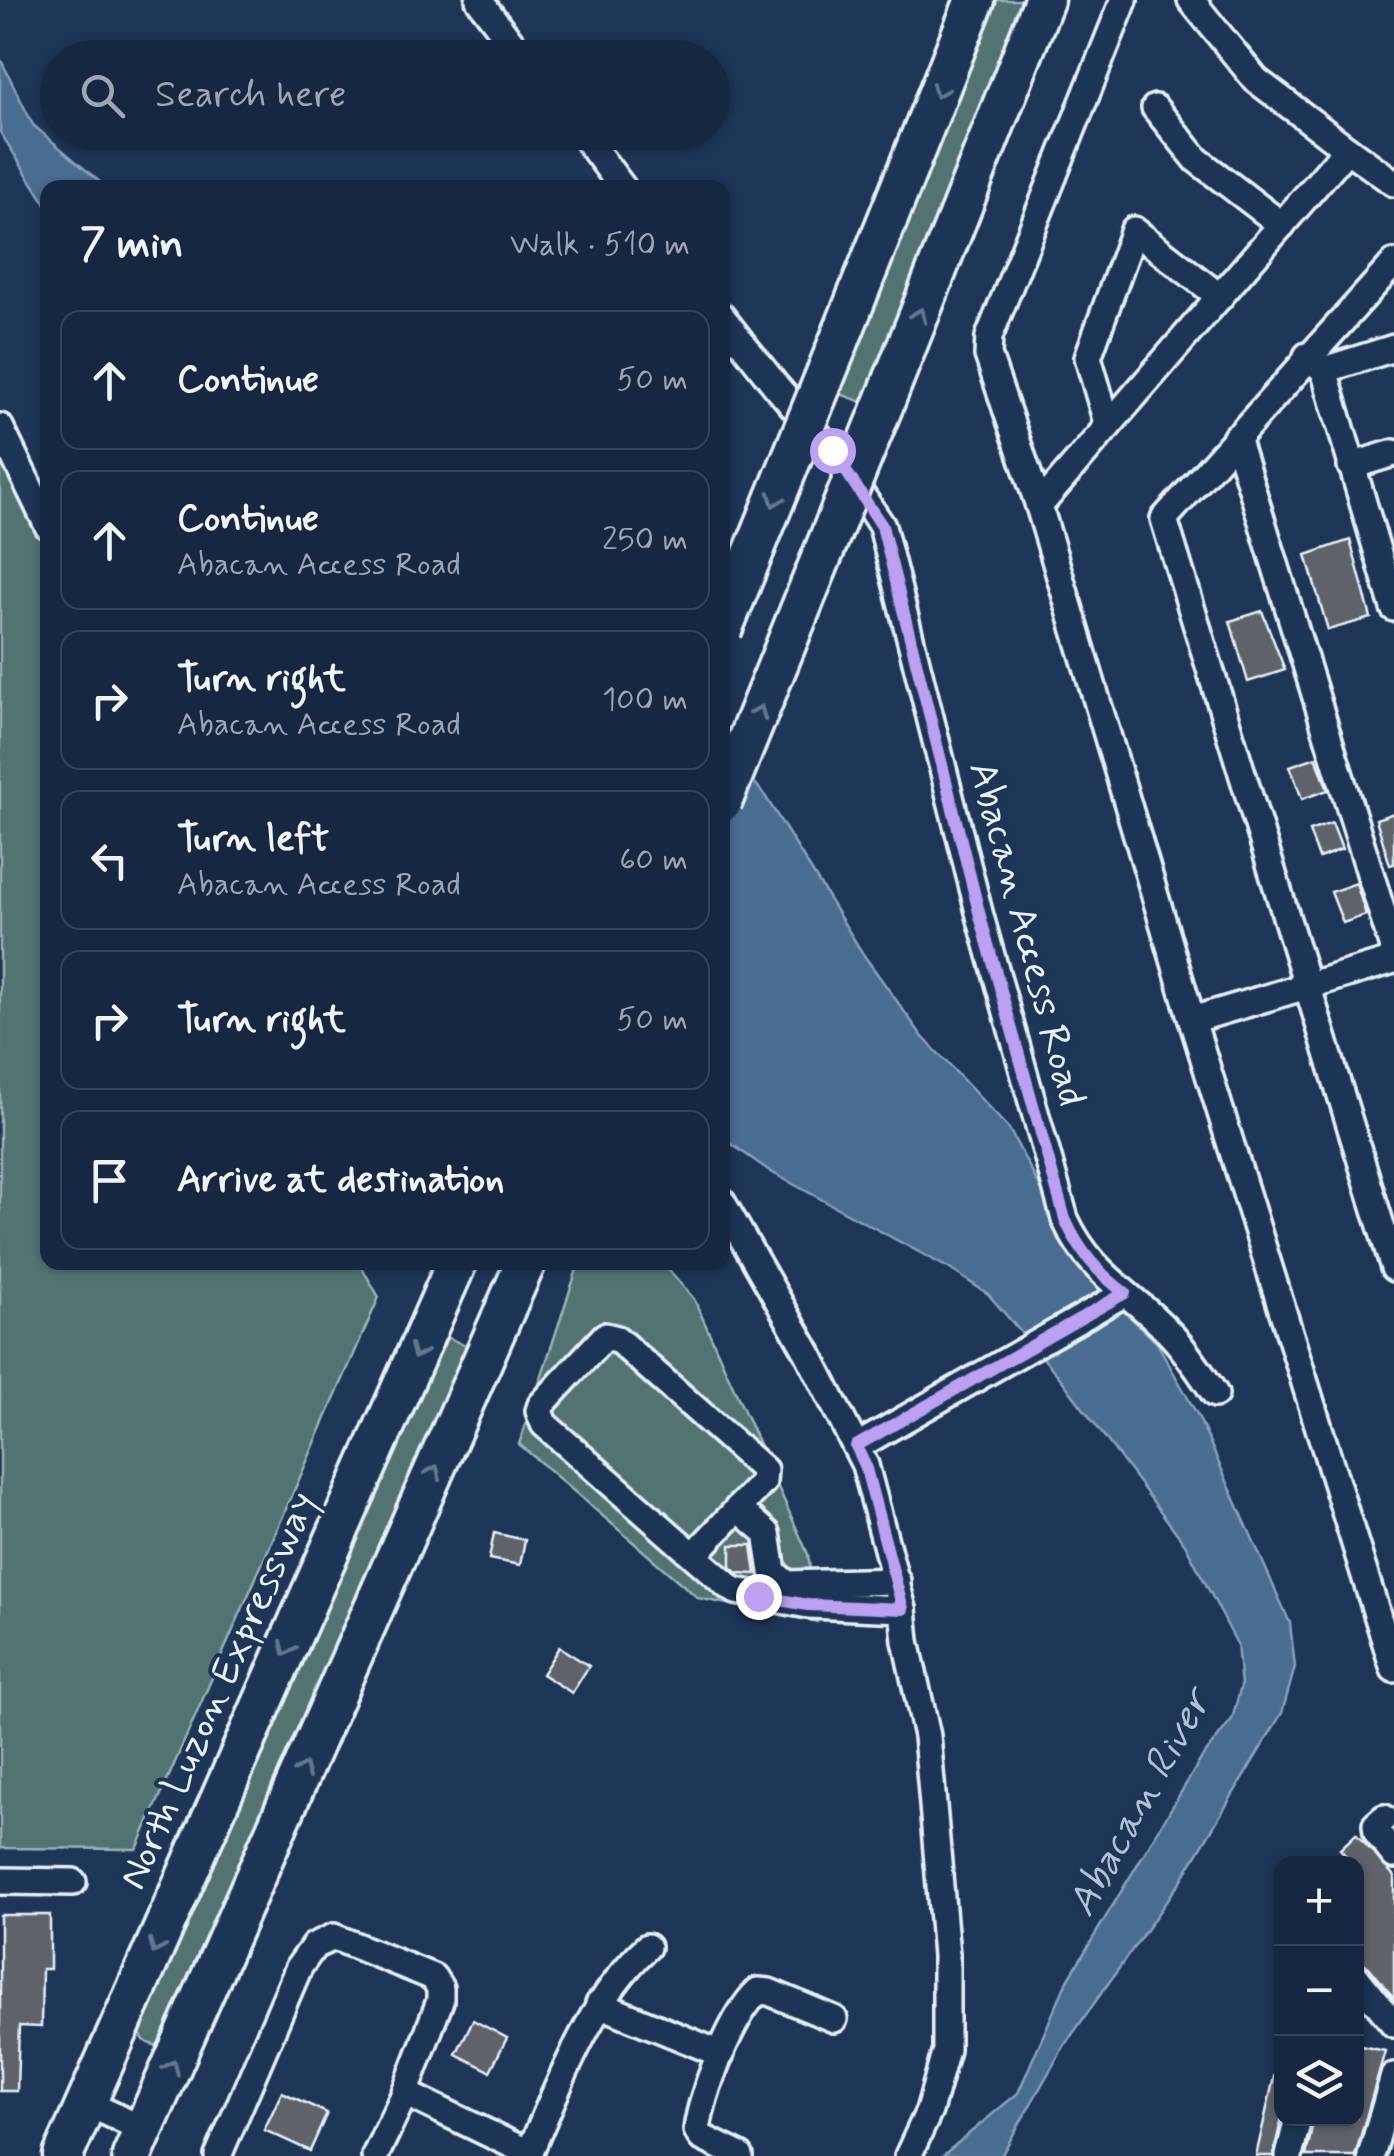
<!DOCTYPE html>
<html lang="en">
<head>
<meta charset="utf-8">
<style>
  :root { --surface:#162841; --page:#1f3048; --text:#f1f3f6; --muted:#9ea6b1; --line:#35445a }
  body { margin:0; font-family:Mynerve,sans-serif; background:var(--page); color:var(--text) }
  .controls { position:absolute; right:30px; bottom:30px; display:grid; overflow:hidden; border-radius:20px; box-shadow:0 2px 8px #0004 }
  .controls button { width:90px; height:90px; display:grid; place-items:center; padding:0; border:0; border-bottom:2px solid var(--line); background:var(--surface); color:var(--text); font:50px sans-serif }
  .stop { position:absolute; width:30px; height:30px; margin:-22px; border:8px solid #bca0f2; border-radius:50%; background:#fff }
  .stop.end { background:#bca0f2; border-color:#fff; box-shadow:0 2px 10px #0008 }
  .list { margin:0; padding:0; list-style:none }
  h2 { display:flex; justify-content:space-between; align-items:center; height:130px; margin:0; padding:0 40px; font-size:42px }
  h2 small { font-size:32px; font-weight:400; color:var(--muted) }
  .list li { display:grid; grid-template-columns:65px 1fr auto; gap:30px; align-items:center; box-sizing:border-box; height:140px; margin:0 20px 20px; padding:0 20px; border:2px solid var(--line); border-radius:20px }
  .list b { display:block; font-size:38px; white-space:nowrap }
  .list p { margin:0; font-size:32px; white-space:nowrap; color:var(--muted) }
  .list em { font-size:32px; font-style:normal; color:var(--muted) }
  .icon { flex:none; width:55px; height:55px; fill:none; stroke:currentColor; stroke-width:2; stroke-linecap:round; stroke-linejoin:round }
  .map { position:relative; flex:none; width:1394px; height:2156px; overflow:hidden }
  .search { position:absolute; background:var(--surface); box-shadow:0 2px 8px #0004; left:40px; top:40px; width:690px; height:110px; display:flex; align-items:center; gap:25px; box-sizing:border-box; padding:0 35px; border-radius:55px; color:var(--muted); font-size:38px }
  .panel { position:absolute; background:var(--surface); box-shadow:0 2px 8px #0004; left:40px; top:180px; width:690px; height:1090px; border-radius:20px }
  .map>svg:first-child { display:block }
  .green { fill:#527373; stroke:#9db2b6; stroke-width:2.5 }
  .water { fill:#4a6c91; stroke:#89a1ba; stroke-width:2.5 }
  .building { fill:#61626b; stroke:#e8f1f8; stroke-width:2.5 }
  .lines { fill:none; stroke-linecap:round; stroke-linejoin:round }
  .minor-casing { stroke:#e8f1f8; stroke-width:32 }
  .highway-casing { stroke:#e8f1f8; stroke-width:45 }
  .minor { stroke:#1d3557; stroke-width:25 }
  .highway { stroke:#1d3557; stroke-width:38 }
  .highway-bridge-casing { stroke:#e8f1f8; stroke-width:45; stroke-linecap:butt }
  .highway-bridge { stroke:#1d3557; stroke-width:38 }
  .oneway { stroke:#64778f }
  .route { stroke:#bca0f2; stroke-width:12 }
  .labels { text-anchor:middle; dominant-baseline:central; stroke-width:8; stroke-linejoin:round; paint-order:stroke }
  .street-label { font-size:40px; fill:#e8f1f8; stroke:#1d3557 }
  .water-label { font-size:42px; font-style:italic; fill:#b1c2d4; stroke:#1d3557 }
</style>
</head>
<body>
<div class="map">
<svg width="1394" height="2156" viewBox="0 0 1394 2156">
  <rect width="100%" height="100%" fill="#1d3557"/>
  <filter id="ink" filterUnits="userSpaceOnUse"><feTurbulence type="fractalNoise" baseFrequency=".01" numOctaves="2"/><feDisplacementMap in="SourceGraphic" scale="20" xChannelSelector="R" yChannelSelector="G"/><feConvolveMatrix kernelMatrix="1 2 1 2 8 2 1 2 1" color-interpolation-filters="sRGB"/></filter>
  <g filter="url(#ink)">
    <!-- green -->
    <g class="green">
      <polygon points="988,0 1028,0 870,405 835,392"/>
      <polygon points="0,420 47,535 48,1262 359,1263 379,1297 137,1849 0,1848"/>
      <polygon points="579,1263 663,1263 694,1299 808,1554 817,1622 698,1598 519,1444"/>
      <path d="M441,1334L474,1350L164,2045C147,2047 138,2039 139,2022Z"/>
    </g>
    <!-- water -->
    <g class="water">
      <polygon points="0,58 33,125 106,187 48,188 47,206 0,132"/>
      <polygon points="722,744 764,794 863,954 922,1036 1009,1129 1087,1276 1157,1343 1198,1416 1290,1623 1295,1667 1282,1713 1182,1879 1064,2046 1001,2156 942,2156 1018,2093 1066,1983 1201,1759 1232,1719 1241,1686 1237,1644 1185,1544 1061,1379 988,1294 950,1269 771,1172 723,1138"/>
    </g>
    <!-- building -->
    <g class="building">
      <polygon points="1350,540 1371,618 1328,630 1306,555"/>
      <polygon points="1262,611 1285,670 1248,682 1230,621"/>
      <polygon points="1316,757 1328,790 1302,799 1290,766"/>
      <polygon points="1394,813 1394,864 1390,865 1376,819"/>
      <polygon points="1332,823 1342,849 1319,858 1309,831"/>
      <polygon points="1356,883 1366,915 1343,923 1331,892"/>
      <polygon points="494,1533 525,1540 520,1565 489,1559"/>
      <polygon points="731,1545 752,1545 756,1574 738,1573 731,1567"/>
      <polygon points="559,1647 589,1666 572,1693 542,1674"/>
      <polygon points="1356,1834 1394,1876 1394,1998 1369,1967 1356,1958 1356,1864 1353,1864 1340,1849"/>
      <polygon points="0,1915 50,1915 50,1969 42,1969 41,2027 19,2026 17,2091 0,2091"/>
      <polygon points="473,2020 507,2038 490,2071 456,2054"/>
      <polygon points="1356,2045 1385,2051 1355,2156 1306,2156 1314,2118 1356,2118"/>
      <polygon points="1275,2073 1282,2074 1282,2117 1273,2156 1256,2156"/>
      <polygon points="282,2092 327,2113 310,2151 264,2130"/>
    </g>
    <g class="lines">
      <!-- minor casing -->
      <g class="minor-casing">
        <g id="minor">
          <polyline points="479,0 523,58"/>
          <polyline points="1124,0 989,337 988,355 1039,506 1192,1020 1394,1669"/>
          <polyline points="1191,0 1256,80 1347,149"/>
          <polyline points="1155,108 1197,160 1282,225"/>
          <polyline points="581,132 623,188"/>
          <polyline points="1394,263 1164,519 1394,1268"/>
          <path d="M722,317L776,386L832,451L882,526L980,916L1065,1219C1092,1278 1134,1293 1174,1338C1189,1355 1202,1375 1215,1394"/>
          <polyline points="1307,356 1324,370 1394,608"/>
          <polyline points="1324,370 1394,348"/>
          <polyline points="1108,426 1088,357 1134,230 1220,297"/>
          <polyline points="0,427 48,526"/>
          <polyline points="1236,437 1394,951"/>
          <polyline points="1351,466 1394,453"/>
          <polyline points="1039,506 1347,149 1394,183"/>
          <polyline points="1192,1020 1394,960"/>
          <polyline points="722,1202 808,1353 865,1465 903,1609 906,1641 927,1736 946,1955 946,2050 929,2111 908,2156"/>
          <polyline points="856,1447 1125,1293"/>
          <polyline points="738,1508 767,1533 773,1572 787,1584 897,1581"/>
          <polyline points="694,1555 763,1482 764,1470 617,1339 605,1336 541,1405 539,1411 544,1424 728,1586 736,1591 808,1605 903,1609"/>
          <polyline points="1384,1818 1376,1825 1377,1833 1394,1855"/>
          <polyline points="0,1881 73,1882"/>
          <polyline points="1356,1977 1394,2024"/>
          <polyline points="599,2004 721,2054"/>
          <polyline points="405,2093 529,2153"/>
          <polyline points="87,2103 144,2130"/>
          <polyline points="218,2156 299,1967 314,1946 334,1937 433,1977 440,1988 440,2001 405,2093 375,2156"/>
          <path d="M528,2156C559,2085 590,2000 647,1947"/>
          <path d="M740,2156L701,2137L697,2130C702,2093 731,2016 758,1991L769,1992L834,2019"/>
          <polyline points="1289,2156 1298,2118"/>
          <polyline points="1371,2156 1394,2076"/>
        </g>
      </g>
      <!-- highway casing -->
      <g class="highway-casing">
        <g id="highway">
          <polyline points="838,344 975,0"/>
          <polyline points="883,406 1044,0"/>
          <polyline points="63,2156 457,1262"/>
          <polyline points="132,2156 526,1262"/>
        </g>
      </g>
      <!-- minor -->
      <use href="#minor" class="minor"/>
      <!-- highway -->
      <use href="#highway" class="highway"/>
      <!-- highway-bridge casing -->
      <g class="highway-bridge-casing">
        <g id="highway-bridge">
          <polyline points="722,630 838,344"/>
          <polyline points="722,802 883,406"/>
        </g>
      </g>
      <!-- highway-bridge -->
      <use href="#highway-bridge" class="highway-bridge"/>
    </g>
    <!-- one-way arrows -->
    <defs><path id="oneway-chevron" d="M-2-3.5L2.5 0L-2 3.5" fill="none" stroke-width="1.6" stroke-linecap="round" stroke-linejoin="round" transform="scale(2.5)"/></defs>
    <g class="oneway">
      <use href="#oneway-chevron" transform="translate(939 91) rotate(112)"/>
      <use href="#oneway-chevron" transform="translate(919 315) rotate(-68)"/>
      <use href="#oneway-chevron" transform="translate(775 500) rotate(112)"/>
      <use href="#oneway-chevron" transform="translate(759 712) rotate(-68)"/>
      <use href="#oneway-chevron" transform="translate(417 1352) rotate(114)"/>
      <use href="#oneway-chevron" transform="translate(434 1472) rotate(-66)"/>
      <use href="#oneway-chevron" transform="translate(287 1649) rotate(114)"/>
      <use href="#oneway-chevron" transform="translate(303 1770) rotate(-66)"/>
      <use href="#oneway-chevron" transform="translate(156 1947) rotate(114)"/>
      <use href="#oneway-chevron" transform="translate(172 2067) rotate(-66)"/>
    </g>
  </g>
  <g class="lines" filter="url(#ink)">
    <!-- route -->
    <path class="route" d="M758,1596L808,1605L903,1609L865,1465L856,1446L1125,1293C1097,1272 1079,1251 1065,1219L980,916L882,526L832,450"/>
  </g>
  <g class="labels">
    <!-- street labels -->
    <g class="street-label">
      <text transform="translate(1026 934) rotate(75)">Abacan Access Road</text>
      <text transform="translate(219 1691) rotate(-66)">North Luzon Expressway</text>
    </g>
    <!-- water labels -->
    <g class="water-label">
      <text transform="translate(1140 1804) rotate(-61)">Abacan River</text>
    </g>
  </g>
</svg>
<div class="controls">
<button>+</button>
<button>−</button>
<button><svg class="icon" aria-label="layers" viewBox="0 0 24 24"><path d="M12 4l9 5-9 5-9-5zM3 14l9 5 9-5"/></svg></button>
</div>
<div class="stop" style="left:832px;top:450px"></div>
<div class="stop end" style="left:758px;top:1596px"></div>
<div class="search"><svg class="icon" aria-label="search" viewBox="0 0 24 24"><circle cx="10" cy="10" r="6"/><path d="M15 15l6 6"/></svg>Search here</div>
<section class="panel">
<h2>7 min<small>Walk · 510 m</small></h2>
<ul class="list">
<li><svg class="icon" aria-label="ahead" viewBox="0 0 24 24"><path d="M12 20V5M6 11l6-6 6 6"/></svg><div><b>Continue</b></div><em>50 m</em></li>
<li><svg class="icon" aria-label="ahead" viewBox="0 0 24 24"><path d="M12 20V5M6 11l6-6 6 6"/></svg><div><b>Continue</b><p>Abacan Access Road</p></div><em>250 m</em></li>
<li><svg class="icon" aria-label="right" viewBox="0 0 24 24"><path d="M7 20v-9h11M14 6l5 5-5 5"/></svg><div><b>Turn right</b><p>Abacan Access Road</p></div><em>100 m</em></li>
<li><svg class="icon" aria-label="left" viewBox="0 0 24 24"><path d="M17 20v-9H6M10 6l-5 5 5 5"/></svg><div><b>Turn left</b><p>Abacan Access Road</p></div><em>60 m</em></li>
<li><svg class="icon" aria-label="right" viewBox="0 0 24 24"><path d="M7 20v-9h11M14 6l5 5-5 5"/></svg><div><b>Turn right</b></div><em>50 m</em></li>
<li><svg class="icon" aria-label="arrive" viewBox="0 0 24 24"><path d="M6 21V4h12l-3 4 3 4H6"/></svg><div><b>Arrive at destination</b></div></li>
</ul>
</section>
</div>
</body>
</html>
